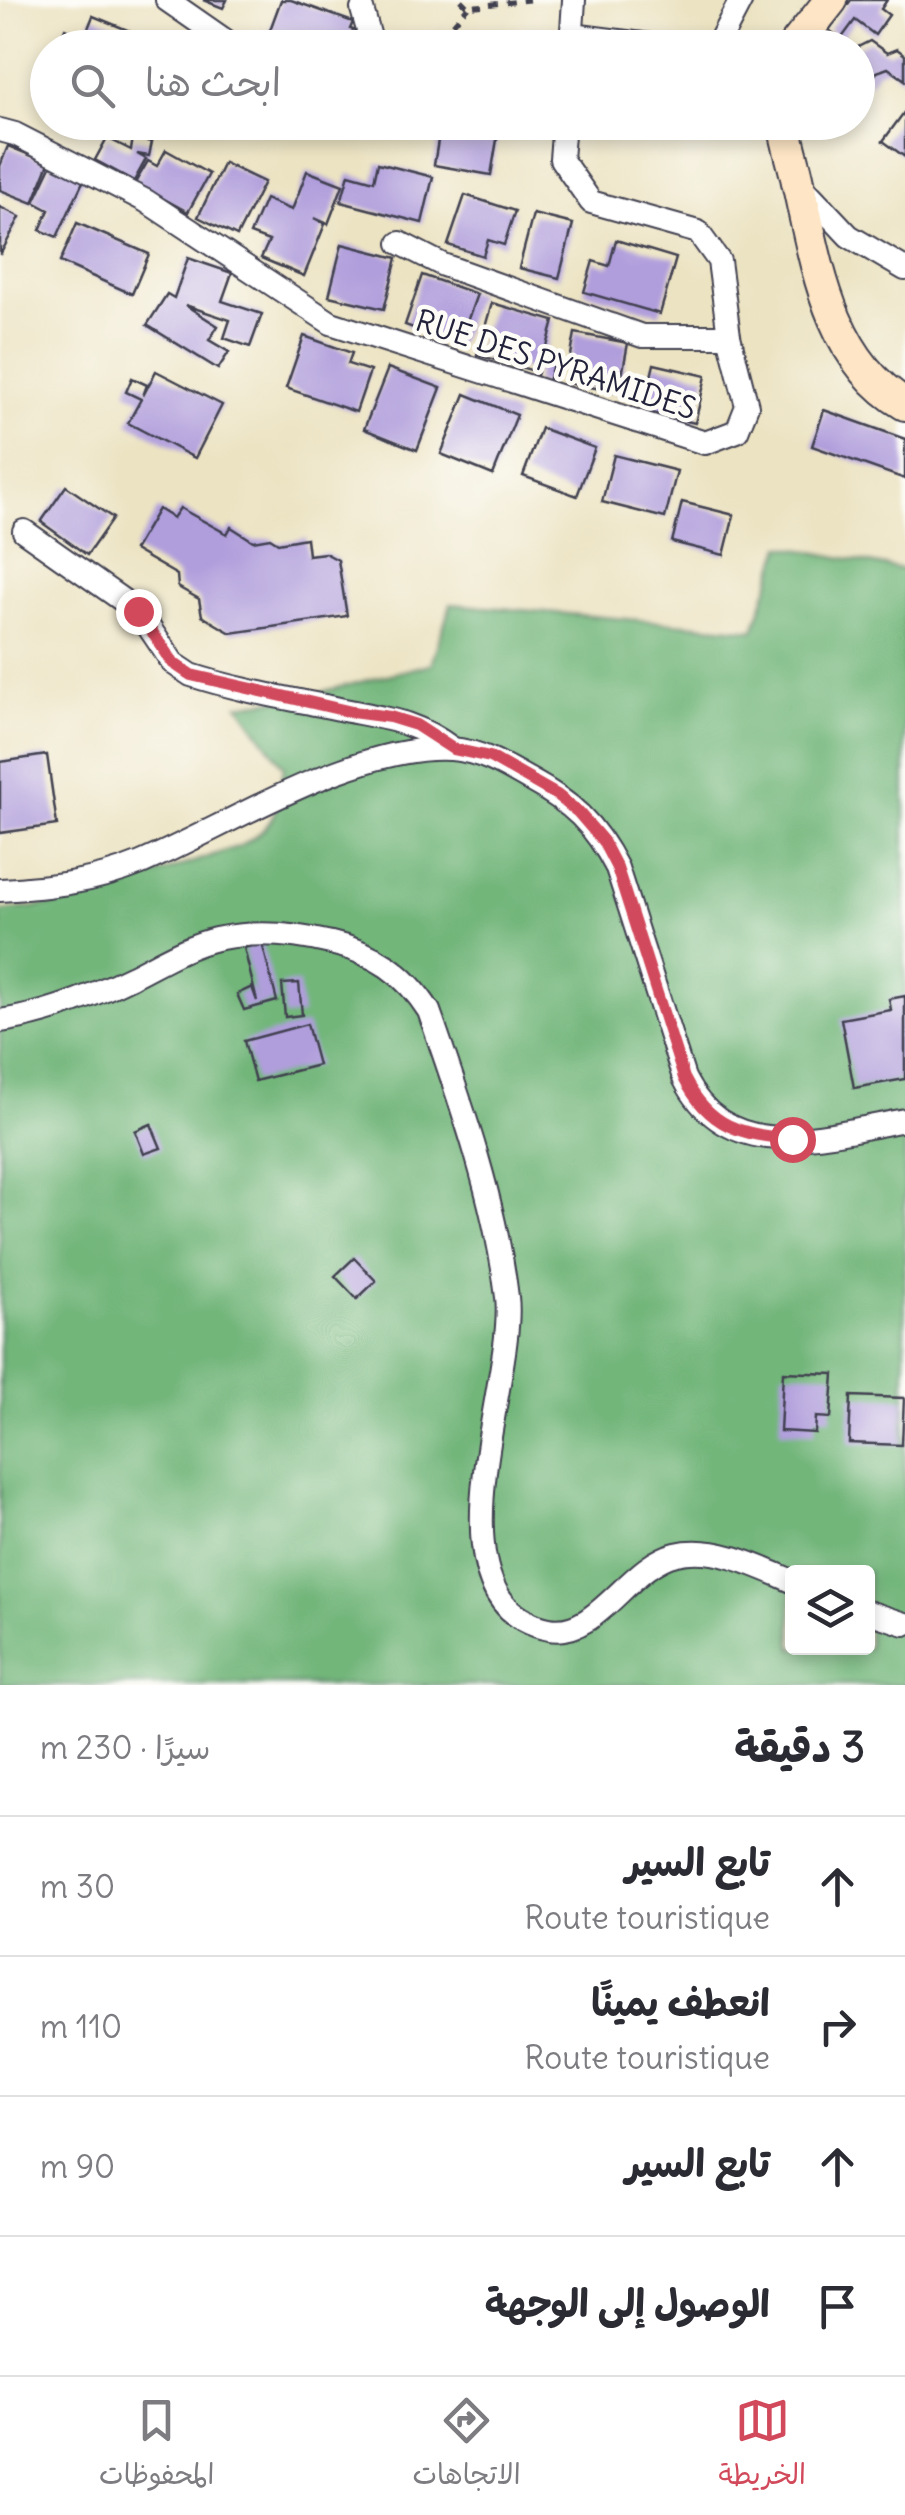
<!DOCTYPE html>
<html lang="ar">
<head>
<meta charset="utf-8">
<style>
  :root { --surface:#fff; --page:#f7f7f7; --text:#2b2b33; --muted:#7c7c81; --line:#e1e1e2; --accent:#d1495b }
  body { margin:0; font-family:Delius,"Playpen Sans Arabic",sans-serif; background:var(--page); color:var(--text); direction:rtl }
  .controls { position:absolute; right:30px; bottom:30px; display:grid; overflow:hidden; border-radius:10px; box-shadow:0 5px 15px #0003 }
  .controls button { width:90px; height:90px; display:grid; place-items:center; padding:0; border:0; border-bottom:2px solid var(--line); background:var(--surface); color:var(--text); font:50px sans-serif }
  .stop { position:absolute; width:30px; height:30px; margin:-22px; border:8px solid #d1495b; border-radius:50%; background:#fff }
  .stop.end { background:#d1495b; border-color:#fff; box-shadow:0 2px 10px #0008 }
  .list { margin:0; padding:0; list-style:none }
  h2 { display:flex; justify-content:space-between; align-items:center; height:130px; margin:0; padding:0 40px; font-size:42px }
  h2 small { font-size:32px; font-weight:400; color:var(--muted) }
  .list li { display:grid; grid-template-columns:65px 1fr auto; gap:30px; align-items:center; box-sizing:border-box; height:140px; padding:0 40px; border-top:2px solid var(--line) }
  .list b { display:block; font-size:38px; white-space:nowrap }
  .list p { margin:0; font-size:32px; white-space:nowrap; color:var(--muted) }
  .list em { font-size:32px; font-style:normal; color:var(--muted) }
  .icon { flex:none; width:55px; height:55px; fill:none; stroke:currentColor; stroke-width:2; stroke-linecap:round; stroke-linejoin:round }
  .map { position:relative; flex:none; width:905px; height:1685px; overflow:hidden; direction:ltr }
  .search { position:absolute; background:var(--surface); box-shadow:0 5px 15px #0003; left:30px; right:30px; top:30px; height:110px; display:flex; align-items:center; gap:25px; box-sizing:border-box; padding:0 35px; border-radius:55px; color:var(--muted); font-size:38px }
  .sheet { height:690px; background:var(--surface) }
  nav { display:flex; justify-content:space-around; align-items:center; box-sizing:border-box; height:140px; border-top:2px solid var(--line); background:var(--surface); font-size:28px; color:var(--muted) }
  nav a { display:grid; justify-items:center; gap:5px }
  nav .on { color:var(--accent) }
  .map>svg:first-child { display:block }
  .forest { fill:#72b67a; stroke:#4a6c5a; stroke-width:2.5; fill-rule:evenodd }
  .building { fill:#b09edc }
  .lines { fill:none; stroke-linecap:round; stroke-linejoin:round }
  .minor-casing { stroke:#403f4f; stroke-width:26 }
  .secondary-casing { stroke:#403f4f; stroke-width:36 }
  .path { stroke:#403f4f; stroke-width:5; stroke-dasharray:8 8; stroke-linecap:butt }
  .minor { stroke:#fff; stroke-width:22 }
  .secondary { stroke:#fde5c5; stroke-width:32 }
  .route { stroke:#d1495b; stroke-width:12 }
  .labels { text-anchor:middle; dominant-baseline:central; stroke-width:9; stroke-linejoin:round; paint-order:stroke }
  .street-label { font-size:30px; fill:#22223b; stroke:#fdfcf7 }
</style>
</head>
<body>
<div class="map">
<svg width="905" height="1685" viewBox="0 0 905 1685">
  <rect width="100%" height="100%" fill="#fdfcf7"/>
  <filter id="ink" filterUnits="userSpaceOnUse"><feTurbulence type="fractalNoise" baseFrequency=".01" numOctaves="2"/><feDisplacementMap in="SourceGraphic" scale="20" xChannelSelector="R" yChannelSelector="G"/><feConvolveMatrix kernelMatrix="1 2 1 2 8 2 1 2 1" color-interpolation-filters="sRGB"/></filter>
  <filter id="wash" filterUnits="userSpaceOnUse"><feTurbulence type="fractalNoise" baseFrequency=".0048" numOctaves="4" result="noise"/><feDisplacementMap in="SourceGraphic" scale="40" xChannelSelector="R" yChannelSelector="G"/><feGaussianBlur stdDeviation="2.25" result="paint"/><feColorMatrix in="noise" values="0 0 0 0 0 0 0 0 0 0 0 0 0 0 0 0 0 1.4 0 .05"/><feComposite in="paint" operator="in"/></filter>
  <g filter="url(#wash)">
    <rect width="100%" height="100%" fill="#ece3c2"/>
    <!-- forest -->
    <path class="forest" d="M782,546L905,570V1685H0V911L77,902L240,846C280,825 276,808 284,767L239,705L309,695L431,664L451,604L754,630ZM792,1572H868V1648H792Z"/>
    <g id="blocks">
      <!-- building -->
      <g class="building">
        <polygon points="203,0 227,0 223,8"/>
        <polygon points="281,0 291,0 353,22 350,29 366,34 361,48 264,46"/>
        <polygon points="851,0 887,0 881,9 889,15 875,35 855,20 841,39 829,30"/>
        <polygon points="93,16 162,44 161,48 57,48 65,28 85,36"/>
        <polygon points="870,41 887,53 897,49 905,55 905,80 888,68 877,72 869,84 864,72 858,75 858,47"/>
        <polygon points="905,111 905,157 883,141"/>
        <polygon points="441,122 500,122 491,175 434,165"/>
        <polygon points="608,122 724,122 723,136 608,125"/>
        <polygon points="107,138 131,150 133,138 152,142 149,156 137,154 146,159 134,181 95,160"/>
        <polygon points="8,146 49,163 33,203 0,190 0,166"/>
        <polygon points="166,150 209,174 188,212 135,183 148,161 157,166"/>
        <polygon points="54,160 86,175 57,237 40,230 49,210 34,202"/>
        <polygon points="224,163 264,182 237,236 198,217"/>
        <polygon points="378,163 433,177 422,223 341,202 349,174 374,181"/>
        <polygon points="307,171 343,185 328,224 314,218 325,224 304,276 261,258 269,241 250,234 265,199 292,210"/>
        <polygon points="465,195 515,211 504,245 488,240 483,256 448,245"/>
        <polygon points="0,207 20,217 0,255"/>
        <polygon points="533,214 573,224 559,278 519,268"/>
        <polygon points="77,223 149,254 132,294 60,262"/>
        <polygon points="616,240 676,258 660,314 584,292 593,261 609,266"/>
        <polygon points="342,244 397,258 384,309 329,296"/>
        <polygon points="188,258 232,273 222,301 262,314 250,347 224,338 230,320 185,305 218,326 209,340 229,352 218,369 147,325 167,294 174,298"/>
        <polygon points="422,275 477,294 459,344 405,325"/>
        <polygon points="492,303 554,321 543,361 553,364 547,385 535,382 538,372 477,355"/>
        <polygon points="575,333 628,343 619,392 566,383"/>
        <polygon points="304,336 352,353 348,364 370,371 356,412 286,388"/>
        <polygon points="654,364 706,376 695,423 643,411"/>
        <polygon points="388,368 441,388 417,450 364,429"/>
        <polygon points="156,371 222,405 195,458 128,423 141,399 126,392 132,378 147,385 143,396"/>
        <polygon points="465,394 517,415 493,475 441,454"/>
        <polygon points="824,410 905,439 905,479 812,446"/>
        <polygon points="541,428 595,448 577,496 523,476"/>
        <polygon points="614,455 677,471 665,518 602,502"/>
        <polygon points="66,486 113,518 87,555 41,522"/>
        <polygon points="682,502 734,515 724,555 672,542"/>
        <polygon points="180,508 227,534 231,527 253,541 270,538 278,543 306,538 308,555 325,553 338,560 347,616 231,633 202,616 199,599 178,587 177,575 134,550 158,509 173,518"/>
        <polygon points="47,755 57,825 0,833 0,762"/>
        <polygon points="262,943 277,1001 244,1010 237,994 252,987 257,1001 244,948"/>
        <polygon points="299,983 302,1015 285,1017 282,984"/>
        <polygon points="905,996 905,1079 854,1088 841,1019 891,1010 889,999"/>
        <polygon points="307,1024 318,1065 255,1081 244,1041"/>
        <polygon points="151,1124 161,1148 144,1154 135,1131"/>
        <polygon points="354,1258 376,1281 357,1299 335,1276"/>
        <polygon points="783,1372 834,1374 831,1418 816,1417 815,1433 780,1431"/>
        <polygon points="851,1396 904,1398 902,1445 849,1443"/>
      </g>
    </g>
  </g>
  <g filter="url(#ink)">
    <use href="#blocks" fill-opacity="0" stroke="#403f4f" stroke-width="2.5"/>
    <g class="lines">
      <!-- minor casing -->
      <g class="minor-casing">
        <g id="minor">
          <polyline points="167,0 236,48"/>
          <polyline points="362,9 373,48"/>
          <polyline points="572,35 674,48"/>
          <polyline points="571,46 574,0"/>
          <polyline points="716,48 741,0"/>
          <polyline points="0,130 15,134 146,201 331,323 705,443 737,431 747,406 729,336 719,261 698,232 591,202 561,159 564,122"/>
          <polyline points="800,184 849,236 905,269"/>
          <polyline points="400,243 443,265 642,336 729,336"/>
          <path d="M24,531L138,611L173,663L191,675C240,691 293,699 344,710C389,719 415,721 453,749"/>
          <path d="M0,890C49,887 95,882 141,863C228,826 356,743 451,749C480,751 504,765 528,779C572,803 594,823 617,868L684,1078C729,1168 827,1134 905,1120"/>
          <path d="M0,1021C46,1015 90,997 131,977C159,963 186,946 216,939C253,931 294,934 331,943C375,953 405,973 429,1011C461,1103 495,1199 507,1297C517,1377 421,1603 549,1629C598,1638 628,1565 676,1554C714,1545 758,1566 792,1581"/>
          <polyline points="868,1612 905,1624"/>
        </g>
      </g>
      <!-- secondary casing -->
      <g class="secondary-casing">
        <g id="secondary">
          <polyline points="793,48 831,0"/>
          <path d="M784,122C787,143 794,162 798,182C816,261 829,360 905,404"/>
        </g>
      </g>
      <!-- path -->
      <g class="path">
        <polyline points="461,0 468,7 529,0"/>
        <polyline points="432,48 468,7"/>
      </g>
      <!-- minor -->
      <use href="#minor" class="minor"/>
      <!-- secondary -->
      <use href="#secondary" class="secondary"/>
    </g>
  </g>
  <g class="lines" filter="url(#ink)">
    <!-- route -->
    <path class="route" d="M138,611L173,663L191,675L352,712L390,717L416,725L453,749L490,757L557,795L578,812L603,841L617,868L684,1078C709,1127 741,1135 792,1139"/>
  </g>
  <g class="labels">
    <!-- street labels -->
    <g class="street-label">
      <text transform="translate(556 364) rotate(18)">RUE DES PYRAMIDES</text>
    </g>
  </g>
</svg>
<div class="controls">
<button><svg class="icon" aria-label="layers" viewBox="0 0 24 24"><path d="M12 4l9 5-9 5-9-5zM3 14l9 5 9-5"/></svg></button>
</div>
<div class="stop" style="left:792px;top:1139px"></div>
<div class="stop end" style="left:138px;top:611px"></div>
<div class="search"><svg class="icon" aria-label="search" viewBox="0 0 24 24"><circle cx="10" cy="10" r="6"/><path d="M15 15l6 6"/></svg>ابحث هنا</div>
</div>
<section class="sheet">
<h2>3 دقيقة<small>سيرًا · 230 m</small></h2>
<ul class="list">
<li><svg class="icon" aria-label="ahead" viewBox="0 0 24 24"><path d="M12 20V5M6 11l6-6 6 6"/></svg><div><b>تابع السير</b><p>Route touristique</p></div><em>30 m</em></li>
<li><svg class="icon" aria-label="right" viewBox="0 0 24 24"><path d="M7 20v-9h11M14 6l5 5-5 5"/></svg><div><b>انعطف يمينًا</b><p>Route touristique</p></div><em>110 m</em></li>
<li><svg class="icon" aria-label="ahead" viewBox="0 0 24 24"><path d="M12 20V5M6 11l6-6 6 6"/></svg><div><b>تابع السير</b></div><em>90 m</em></li>
<li><svg class="icon" aria-label="arrive" viewBox="0 0 24 24"><path d="M6 21V4h12l-3 4 3 4H6"/></svg><div><b>الوصول إلى الوجهة</b></div></li>
</ul>
</section>
<nav>
<a class="on"><svg class="icon" aria-label="map" viewBox="0 0 24 24"><path d="M3 6l6-2 6 2 6-2v14l-6 2-6-2-6 2zM9 4v14M15 6v14"/></svg>الخريطة</a>
<a><svg class="icon" aria-label="directions" viewBox="0 0 24 24"><path d="M12 3l9 9-9 9-9-9zM9 14v-3h6M13 9l2 2-2 2"/></svg>الاتجاهات</a>
<a><svg class="icon" aria-label="saved" viewBox="0 0 24 24"><path d="M7 4h10v16l-5-4-5 4z"/></svg>المحفوظات</a>
</nav>
</body>
</html>
